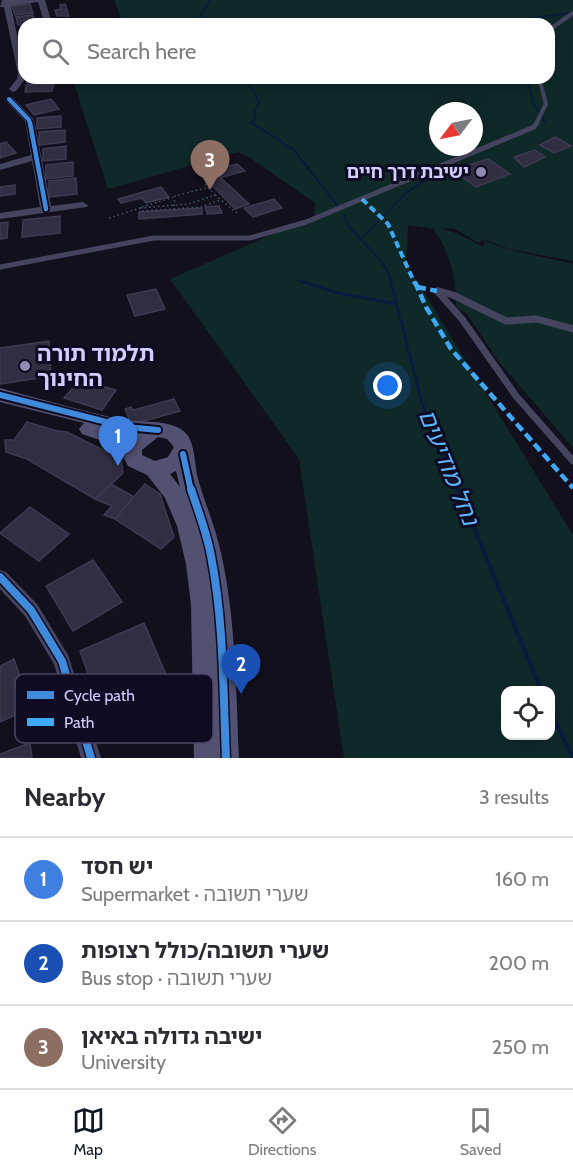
<!DOCTYPE html>
<html lang="en">
<head>
<meta charset="utf-8">
<style>
  :root { --surface:#fff; --page:#f2f2f3; --text:#2b2b33; --muted:#7c7c81; --line:#e1e1e2; --accent:#111827 }
  body { margin:0; font-family:Cabin,"Noto Sans Hebrew",sans-serif; background:var(--page); color:var(--text) }
  .controls { position:absolute; right:18px; bottom:18px; display:grid; overflow:hidden; border-radius:12px; box-shadow:0 3px 15px #0003 }
  .controls button { width:54px; height:54px; display:grid; place-items:center; padding:0; border:0; border-bottom:2px solid var(--line); background:var(--surface); color:var(--text); font:30px sans-serif }
  .compass { position:absolute; left:429px; top:102px; width:54px; height:54px; border-radius:50%; background:var(--surface); box-shadow:0 3px 15px #0003; rotate:238deg }
  .you { position:absolute; left:388px; top:386px; width:21px; height:21px; margin:-15px; border:4px solid #fff; border-radius:50%; background:#1a73e8; box-shadow:0 0 0 9px #1a73e833 }
  .badge { display:grid; place-items:center; width:39px; height:39px; border-radius:50%; background:var(--accent); color:#fff; font-size:20px; font-weight:700 }
  .pin { position:absolute; translate:-50% -50px; filter:drop-shadow(0 2px 3px #0008) }
  .pin::after { content:''; position:absolute; top:32px; width:21px; height:18px; background:inherit; clip-path:polygon(0 0,100% 0,50% 100%) }
  .list { margin:0; padding:0; list-style:none }
  h2 { display:flex; justify-content:space-between; align-items:center; height:78px; margin:0; padding:0 24px; font-size:26px }
  h2 small { font-size:20px; font-weight:400; color:var(--muted) }
  .list li { display:grid; grid-template-columns:39px 1fr auto; gap:18px; align-items:center; box-sizing:border-box; height:84px; padding:0 24px; border-top:2px solid var(--line) }
  .list b { display:block; font-size:22px; white-space:nowrap }
  .list p { margin:0; font-size:20px; white-space:nowrap; color:var(--muted) }
  .list em { font-size:20px; font-style:normal; color:var(--muted) }
  .icon { flex:none; width:33px; height:33px; fill:none; stroke:currentColor; stroke-width:2; stroke-linecap:round; stroke-linejoin:round }
  .map { position:relative; flex:none; width:573px; height:758px; overflow:hidden }
  .search { position:absolute; background:var(--surface); box-shadow:0 3px 15px #0003; left:18px; right:18px; top:18px; height:66px; display:flex; align-items:center; gap:15px; box-sizing:border-box; padding:0 21px; border-radius:18px; color:var(--muted); font-size:22px }
  .sheet { height:330px; background:var(--surface) }
  nav { display:flex; justify-content:space-around; align-items:center; box-sizing:border-box; height:84px; border-top:2px solid var(--line); background:var(--surface); font-size:16px; color:var(--muted) }
  nav a { display:grid; justify-items:center; gap:3px }
  nav .on { color:var(--accent) }
  .map>svg:first-child { display:block }
  .green { fill:#0f2929; fill-rule:evenodd }
  .lines { fill:none; stroke-linecap:round; stroke-linejoin:round }
  .stream-far3 { stroke:#061b3f; stroke-width:1.5 }
  .stream-far2 { stroke:#061b3f; stroke-width:2 }
  .stream-far1 { stroke:#061b3f; stroke-width:3 }
  .stream { stroke:#061b3f; stroke-width:4 }
  .building { fill:#302e40; stroke:#3e3a52; stroke-width:1.5 }
  .path { stroke:#465768; stroke-width:1.5; stroke-dasharray:1.5 3; stroke-linecap:butt }
  .lane-far2 { stroke:#45445f; stroke-width:4 }
  .lane-far1 { stroke:#45445f; stroke-width:5 }
  .lane { stroke:#45445f; stroke-width:7 }
  .street { fill:#45445f; fill-rule:evenodd }
  .secondary { fill:#535171; fill-rule:evenodd }
  .quiet-far1 { stroke:#3fa9f5; stroke-width:4; stroke-dasharray:7 4; stroke-linecap:butt }
  .quiet { stroke:#3fa9f5; stroke-width:4.5; stroke-dasharray:9 4.5; stroke-linecap:butt }
  .cycleway-far3-casing { stroke:#0f0b22; stroke-width:6 }
  .cycleway-far2-casing { stroke:#0f0b22; stroke-width:8 }
  .cycleway-far1-casing { stroke:#0f0b22; stroke-width:10 }
  .cycleway-casing { stroke:#0f0b22; stroke-width:11 }
  .cycleway-far3 { stroke:#408adc; stroke-width:4 }
  .cycleway-far2 { stroke:#408adc; stroke-width:4.5 }
  .cycleway-far1 { stroke:#408adc; stroke-width:6 }
  .cycleway { stroke:#408adc; stroke-width:8 }
  .poi-dot { fill:#8f8bb0; stroke:#0f0b22; stroke-width:2 }
  .labels { text-anchor:middle; dominant-baseline:central; stroke-width:6; stroke-linejoin:round; paint-order:stroke }
  .far-poi-label { font-size:18px; font-weight:bold; fill:#d2cdff; stroke:#0f0b22; text-anchor:end }
  .poi-label { font-size:22px; font-weight:bold; fill:#d2cdff; stroke:#0f0b22; text-anchor:start }
  .water-label { font-size:24px; font-style:italic; fill:#5bb6ff; stroke:#0f0b22 }
  .key { fill:#0f0b22; stroke:#4a4564; stroke-width:1.5 }
  .key-label { font-size:16px; fill:#d2cdff }
</style>
</head>
<body>
<div class="map">
<svg width="573" height="758" viewBox="0 0 573 758">
  <rect width="100%" height="100%" fill="#12101d"/>
  <!-- green -->
  <path class="green" d="M114,0H573V261L510,249L483,239L479,243L453,228L441,229C457,232 467,238 481,246L485,245L483,240C512,253 543,256 573,264V448L499,362L467,314L456,306C456,278 451,254 434,230L436,229L408,225L406,263L573,535V758H344L299,459L170,279L314,216L315,203L249,157L238,152L108,189L74,83L117,78H549V24H123ZM438,111H474V147H438ZM506,690H550V736H506Z"/>
  <g class="lines">
    <!-- stream-far3 -->
    <g class="stream-far3">
      <polyline points="202,24 199,19 210,0"/>
      <polyline points="525,24 533,18 571,13"/>
      <polyline points="240,78 254,91 259,103 255,110 255,120 251,122 253,124"/>
      <polyline points="527,78 533,102 546,124"/>
    </g>
    <!-- stream-far2 -->
    <g class="stream-far2">
      <polyline points="252,123 294,150 337,205"/>
      <path d="M344,215C349,237 384,252 392,284"/>
      <polyline points="362,238 406,193 444,167"/>
      <polyline points="297,280 309,284"/>
    </g>
    <!-- stream-far1 -->
    <g class="stream-far1">
      <polyline points="304,282 334,292 396,304"/>
      <polyline points="391,282 422,403 458,491"/>
    </g>
    <!-- stream -->
    <g class="stream">
      <polyline points="458,489 541,690"/>
      <polyline points="550,711 573,758"/>
    </g>
  </g>
  <!-- building -->
  <g class="building">
    <polygon points="30,4 33,13 15,15 12,6"/>
    <polygon points="65,4 69,16 57,16 55,10 61,9 60,5"/>
    <polygon points="33,15 35,23 18,25 16,17"/>
    <polygon points="26,78 49,78 49,81 27,83"/>
    <polygon points="54,84 52,91 25,92 26,85"/>
    <polygon points="51,99 59,109 34,115 26,105"/>
    <polygon points="61,116 61,127 37,129 37,118"/>
    <polygon points="65,130 65,142 39,145 39,132"/>
    <polygon points="555,137 571,146 554,153 540,145"/>
    <polygon points="6,142 16,153 0,158 0,144"/>
    <polygon points="66,146 66,159 43,161 43,149"/>
    <polygon points="535,150 545,157 524,167 514,157"/>
    <polygon points="488,159 510,174 476,187 452,170"/>
    <polygon points="73,162 73,176 46,179 46,165"/>
    <polygon points="237,164 245,171 216,179 209,171"/>
    <polygon points="76,178 77,194 49,197 49,181"/>
    <polygon points="221,178 249,204 235,209 208,181"/>
    <polygon points="15,185 15,194 0,196 0,187"/>
    <polygon points="161,187 169,197 146,203 142,198 121,203 118,199"/>
    <polygon points="274,199 282,208 253,217 244,208"/>
    <polygon points="219,206 222,213 207,214 205,207"/>
    <polygon points="202,208 202,214 139,219 139,212"/>
    <polygon points="60,216 60,233 22,237 23,220"/>
    <polygon points="8,222 7,238 0,239 0,223"/>
    <polygon points="156,289 165,309 135,316 127,295"/>
    <polygon points="49,341 51,376 0,384 0,348"/>
    <polygon points="80,380 116,390 102,410 64,398"/>
    <polygon points="174,399 180,411 137,423 130,421 125,409 131,407 134,410"/>
    <polygon points="27,422 57,431 67,432 121,459 123,473 95,499 27,459 6,452 5,440 14,440"/>
    <polygon points="111,484 134,497 115,519 104,515 112,506 95,499"/>
    <polygon points="145,484 160,494 174,537 161,549 115,519"/>
    <polygon points="30,507 69,534 39,561 0,533"/>
    <polygon points="93,560 122,602 73,631 46,586"/>
    <polygon points="144,623 170,684 103,716 80,651"/>
    <polygon points="14,659 31,708 0,722 0,666"/>
    <polygon points="30,743 32,758 0,758 0,754"/>
  </g>
  <g class="lines">
    <!-- path -->
    <g class="path">
      <polyline points="215,195 237,213"/>
      <polyline points="174,206 175,196 206,188"/>
      <polyline points="142,207 174,197"/>
      <polyline points="140,208 189,204 215,195 204,183"/>
      <polyline points="109,218 140,208 143,211 200,207 221,200"/>
    </g>
    <!-- lane-far2 -->
    <g class="lane-far2">
      <polyline points="47,20 58,24"/>
      <polyline points="549,30 573,13"/>
      <polyline points="536,124 546,104 539,78"/>
    </g>
    <!-- lane-far1 -->
    <polyline class="lane-far1" points="0,267 154,238 250,238 306,222 534,127 537,123"/>
    <!-- lane -->
    <g class="lane">
      <polyline points="437,291 462,319 516,396 573,461"/>
      <polyline points="439,291 453,295 506,321 537,319 573,329"/>
    </g>
    <!-- street -->
    <g class="street">
      <polygon points="2,0 45,0 51,20 44,22 38,2 11,6 26,78 16,91 13,92 9,89 17,79 18,74 4,7 0,7"/>
      <polygon points="6,97 12,97 34,120 51,206 83,202 88,205 87,207 0,219 0,213 40,207 32,161 0,170 0,164 31,155 25,121 6,101"/>
      <polygon points="0,570 6,572 37,604 68,655 101,758 81,758 54,664 25,616 0,589"/>
    </g>
    <!-- secondary -->
    <path class="secondary" d="M0,388C41,399 82,411 124,420C142,423 166,419 182,430C196,439 194,464 198,479C205,504 216,528 221,553C236,620 236,690 239,758H194L191,605L186,564L177,526L165,498L147,475L128,466L122,454L111,444L82,434L79,429L84,423L0,402ZM158,437L167,439L174,447L168,457L155,461L142,455V450ZM176,471L180,487L170,474Z"/>
    <!-- quiet-far1 -->
    <polyline class="quiet-far1" points="362,199 388,224 415,284"/>
    <!-- quiet -->
    <g class="quiet">
      <polyline points="415,282 426,307 451,349 573,488"/>
      <polyline points="417,287 437,291"/>
    </g>
    <!-- cycleway-far3 casing -->
    <g class="cycleway-far3-casing">
      <polyline id="cycleway-far3" points="9,99 29,120 30,124"/>
    </g>
    <!-- cycleway-far2 casing -->
    <g class="cycleway-far2-casing">
      <polyline id="cycleway-far2" points="30,123 46,209"/>
    </g>
    <!-- cycleway-far1 casing -->
    <g class="cycleway-far1-casing">
      <g id="cycleway-far1">
        <polyline points="0,395 126,427 158,430"/>
        <polyline points="183,454 191,491"/>
      </g>
    </g>
    <!-- cycleway casing -->
    <g class="cycleway-casing">
      <g id="cycleway">
        <path d="M191,489C198,511 207,533 211,556C224,622 223,690 226,758"/>
        <polyline points="0,577 31,610 62,661 91,758"/>
      </g>
    </g>
    <!-- cycleway-far3 -->
    <use href="#cycleway-far3" class="cycleway-far3"/>
    <!-- cycleway-far2 -->
    <use href="#cycleway-far2" class="cycleway-far2"/>
    <!-- cycleway-far1 -->
    <use href="#cycleway-far1" class="cycleway-far1"/>
    <!-- cycleway -->
    <use href="#cycleway" class="cycleway"/>
  </g>
  <!-- markers -->
  <g class="poi-dot">
    <circle cx="481" cy="172" r="6"/>
    <circle cx="25" cy="366" r="6"/>
  </g>
  <g class="labels">
    <!-- far-poi labels -->
    <g class="far-poi-label">
      <text x="469" y="172">ישיבת דרך חיים</text>
    </g>
    <!-- poi labels -->
    <g class="poi-label">
      <text x="37" y="353">תלמוד תורה<tspan x="37" dy="25">החינוך</tspan></text>
    </g>
    <!-- water labels -->
    <g class="water-label">
      <text transform="translate(449 467) rotate(68)">נחל מודיעים</text>
    </g>
  </g>
  <!-- legend -->
  <rect x="15" y="674" width="198" height="69" rx="9" class="key"/>
  <rect x="27" y="691" width="27" height="8" fill="#408adc"/>
  <rect x="27" y="718" width="27" height="8" fill="#3fa9f5"/>
  <g class="key-label">
    <text x="64" y="701">Cycle path</text>
    <text x="64" y="728">Path</text>
  </g>
</svg>
<div class="controls">
<button><svg class="icon" aria-label="locate" viewBox="0 0 24 24"><circle cx="12" cy="12" r="6"/><path d="M12 2v4M12 18v4M2 12h4M18 12h4"/></svg></button>
</div>
<svg class="compass" viewBox="-18 -18 36 36"><path d="M0-13l5 13h-10z" fill="#e53935"/><path d="M0 13l5-13h-10z" fill="#7c7c81"/></svg>
<div class="you"></div>
<div class="pin badge" style="left:118px;top:466px;background:#3f7fe0">1</div>
<div class="pin badge" style="left:241px;top:694px;background:#1a4fb4">2</div>
<div class="pin badge" style="left:210px;top:190px;background:#8d6e63">3</div>
<div class="search"><svg class="icon" aria-label="search" viewBox="0 0 24 24"><circle cx="10" cy="10" r="6"/><path d="M15 15l6 6"/></svg>Search here</div>
</div>
<section class="sheet">
<h2>Nearby<small>3 results</small></h2>
<ul class="list">
<li><span class="badge" style="background:#3f7fe0">1</span><div><b>יש חסד</b><p>Supermarket · שערי תשובה</p></div><em>160 m</em></li>
<li><span class="badge" style="background:#1a4fb4">2</span><div><b>שערי תשובה/כולל רצופות</b><p>Bus stop · שערי תשובה</p></div><em>200 m</em></li>
<li><span class="badge" style="background:#8d6e63">3</span><div><b>ישיבה גדולה באיאן</b><p>University</p></div><em>250 m</em></li>
</ul>
</section>
<nav>
<a class="on"><svg class="icon" aria-label="map" viewBox="0 0 24 24"><path d="M3 6l6-2 6 2 6-2v14l-6 2-6-2-6 2zM9 4v14M15 6v14"/></svg>Map</a>
<a><svg class="icon" aria-label="directions" viewBox="0 0 24 24"><path d="M12 3l9 9-9 9-9-9zM9 14v-3h6M13 9l2 2-2 2"/></svg>Directions</a>
<a><svg class="icon" aria-label="saved" viewBox="0 0 24 24"><path d="M7 4h10v16l-5-4-5 4z"/></svg>Saved</a>
</nav>
</body>
</html>
